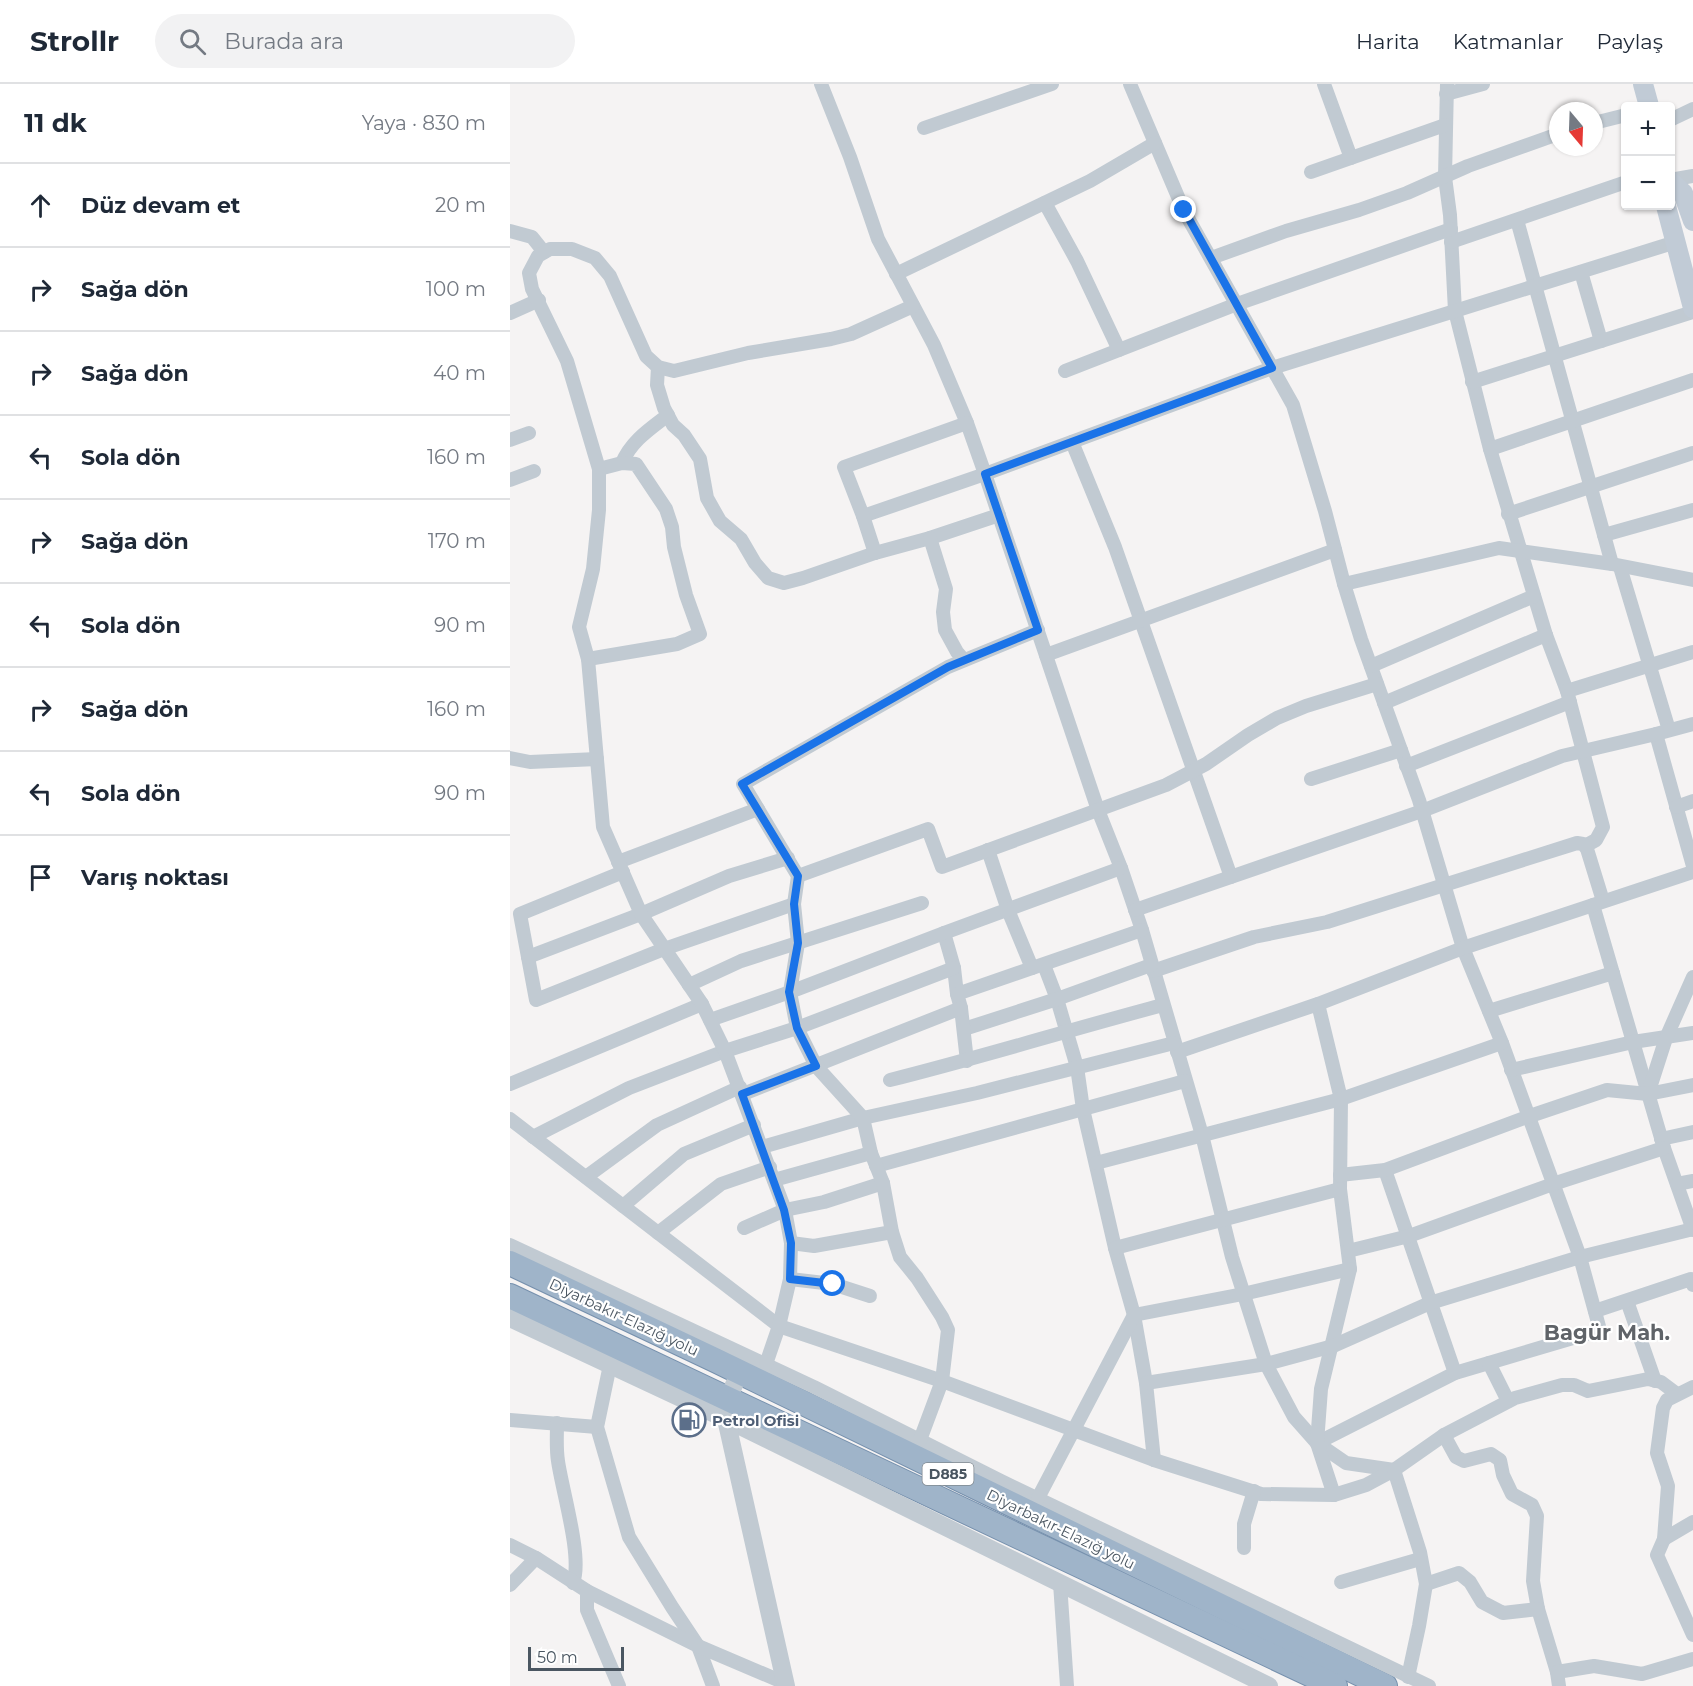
<!DOCTYPE html>
<html lang="tr">
<head>
<meta charset="utf-8">
<style>
  :root { --surface:#fff; --page:#f2f2f3; --text:#1f2937; --muted:#747a83; --line:#e0e1e3 }
  body { margin:0; font-family:Montserrat,sans-serif; background:var(--page); color:var(--text) }
  .controls { position:absolute; right:18px; top:18px; display:grid; overflow:hidden; border-radius:6px; box-shadow:0 2px 4px #0004 }
  .controls button { width:54px; height:54px; display:grid; place-items:center; padding:0; border:0; border-bottom:2px solid var(--line); background:var(--surface); color:var(--text); font:30px sans-serif }
  .compass { position:absolute; left:1039px; top:18px; width:54px; height:54px; border-radius:50%; background:var(--surface); box-shadow:0 2px 4px #0004; rotate:161deg }
  .scale { position:absolute; left:18px; bottom:15px; width:96px; box-sizing:border-box; padding-left:6px; border:3px solid #4a5661; border-top:0; font-size:16px; line-height:21px; white-space:nowrap; color:#4a5661; -webkit-text-stroke:4px #fff; paint-order:stroke }
  .stop { position:absolute; width:18px; height:18px; margin:-14px; border:4px solid #1a73e8; border-radius:50%; background:#fff }
  .stop.end { background:#1a73e8; border-color:#fff; box-shadow:0 2px 6px #0008 }
  .list { margin:0; padding:0; list-style:none }
  h2 { display:flex; justify-content:space-between; align-items:center; height:78px; margin:0; padding:0 24px; font-size:26px }
  h2 small { font-size:20px; font-weight:400; color:var(--muted) }
  .list li { display:grid; grid-template-columns:39px 1fr auto; gap:18px; align-items:center; box-sizing:border-box; height:84px; padding:0 24px; border-top:2px solid var(--line) }
  .list b { display:block; font-size:22px; white-space:nowrap }
  .list em { font-size:20px; font-style:normal; color:var(--muted) }
  .icon { flex:none; width:33px; height:33px; fill:none; stroke:currentColor; stroke-width:2; stroke-linecap:round; stroke-linejoin:round }
  .map { position:relative; flex:none; width:1183px; height:1602px; overflow:hidden }
  header { display:flex; align-items:center; gap:36px; box-sizing:border-box; height:84px; padding:0 30px; background:var(--surface); border-bottom:2px solid var(--line) }
  header strong { font-size:28px }
  nav { display:flex; gap:33px; margin-inline-start:auto; font-size:21px }
  .search { width:420px; height:54px; background:var(--page); display:flex; align-items:center; gap:15px; box-sizing:border-box; padding:0 21px; border-radius:33px; color:var(--muted); font-size:22px }
  main { display:flex }
  aside { flex:1; background:var(--surface) }
  .map>svg:first-child { display:block }
  .lines { fill:none; stroke-linecap:round; stroke-linejoin:round }
  .trunk-casing { stroke:#7690ad; stroke-width:26 }
  .minor { stroke:#c1cad2; stroke-width:14 }
  .tertiary { stroke:#c1cad2; stroke-width:18 }
  .secondary { stroke:#c1cbd6; stroke-width:20 }
  .trunk { stroke:#9fb4c9; stroke-width:24 }
  .route { stroke:#1a73e8; stroke-width:8 }
  .labels { text-anchor:middle; dominant-baseline:central; stroke-width:4.5; stroke-linejoin:round; paint-order:stroke }
  .shield { fill:#fff; stroke:#808990; stroke-width:1.5 }
  .shield-label { font-size:14px; font-weight:bold; fill:#4a5661 }
  .street-label { font-size:15px; fill:#4a5661; stroke:#fff }
  .service-label { font-size:15px; font-weight:bold; fill:#4e5e75; stroke:#fff; text-anchor:start }
  .district-label { font-size:21px; font-weight:bold; fill:#5f6368; stroke:#fff }
</style>
</head>
<body>
<header>
<strong>Strollr</strong>
<div class="search"><svg class="icon" aria-label="search" viewBox="0 0 24 24"><circle cx="10" cy="10" r="6"/><path d="M15 15l6 6"/></svg>Burada ara</div>
<nav><a>Harita</a><a>Katmanlar</a><a>Paylaş</a></nav>
</header>
<main>
<aside>
<h2>11 dk<small>Yaya · 830 m</small></h2>
<ul class="list">
<li><svg class="icon" aria-label="ahead" viewBox="0 0 24 24"><path d="M12 20V5M6 11l6-6 6 6"/></svg><div><b>Düz devam et</b></div><em>20 m</em></li>
<li><svg class="icon" aria-label="right" viewBox="0 0 24 24"><path d="M7 20v-9h11M14 6l5 5-5 5"/></svg><div><b>Sağa dön</b></div><em>100 m</em></li>
<li><svg class="icon" aria-label="right" viewBox="0 0 24 24"><path d="M7 20v-9h11M14 6l5 5-5 5"/></svg><div><b>Sağa dön</b></div><em>40 m</em></li>
<li><svg class="icon" aria-label="left" viewBox="0 0 24 24"><path d="M17 20v-9H6M10 6l-5 5 5 5"/></svg><div><b>Sola dön</b></div><em>160 m</em></li>
<li><svg class="icon" aria-label="right" viewBox="0 0 24 24"><path d="M7 20v-9h11M14 6l5 5-5 5"/></svg><div><b>Sağa dön</b></div><em>170 m</em></li>
<li><svg class="icon" aria-label="left" viewBox="0 0 24 24"><path d="M17 20v-9H6M10 6l-5 5 5 5"/></svg><div><b>Sola dön</b></div><em>90 m</em></li>
<li><svg class="icon" aria-label="right" viewBox="0 0 24 24"><path d="M7 20v-9h11M14 6l5 5-5 5"/></svg><div><b>Sağa dön</b></div><em>160 m</em></li>
<li><svg class="icon" aria-label="left" viewBox="0 0 24 24"><path d="M17 20v-9H6M10 6l-5 5 5 5"/></svg><div><b>Sola dön</b></div><em>90 m</em></li>
<li><svg class="icon" aria-label="arrive" viewBox="0 0 24 24"><path d="M6 21V4h12l-3 4 3 4H6"/></svg><div><b>Varış noktası</b></div></li>
</ul>
</aside>
<div class="map">
<svg width="1183" height="1602" viewBox="0 0 1183 1602">
  <rect width="100%" height="100%" fill="#f5f3f3"/>
  <g class="lines">
    <!-- trunk casing -->
    <g class="trunk-casing">
      <g id="trunk">
        <polyline points="0,1179 205,1276 875,1602"/>
        <polyline points="0,1212 825,1602"/>
      </g>
    </g>
    <!-- minor -->
    <g class="minor">
      <polyline points="311,0 340,73 368,155 424,261 457,339 475,390 588,726 611,784 632,846 692,1051 722,1173 756,1280 784,1333 807,1359 836,1379 884,1386"/>
      <polyline points="620,0 674,127 783,321 815,427 834,500 851,555 909,716 953,864 992,959 1070,1173 1090,1246 945,1289 807,1359"/>
      <polyline points="814,0 841,74"/>
      <polyline points="937,0 935,93 940,131 945,227 980,365 1036,551 1057,607 1093,743 1086,756 1075,762"/>
      <polyline points="936,10 973,0"/>
      <polyline points="1160,36 1183,25"/>
      <polyline points="1084,39 1116,31"/>
      <polyline points="414,44 542,0"/>
      <polyline points="801,88 935,41"/>
      <polyline points="1160,96 1183,92"/>
      <polyline points="535,119 567,177 609,266"/>
      <polyline points="1007,136 1102,480"/>
      <polyline points="0,147 22,153 34,168"/>
      <polyline points="941,158 1116,98"/>
      <polyline points="701,174 776,147 849,126 897,109 958,82 1048,50"/>
      <polyline points="1071,188 1091,257"/>
      <polyline points="386,190 580,97 645,59"/>
      <polyline points="0,229 29,216"/>
      <polyline points="148,283 147,301 154,324 163,341 174,351 190,375 197,414 210,437 231,455 245,479 258,494 274,499 293,494 365,469 420,454 489,431"/>
      <polyline points="555,287 727,220 941,145"/>
      <polyline points="962,298 1183,228"/>
      <polyline points="0,356 19,349"/>
      <polyline points="562,358 605,463 721,793"/>
      <polyline points="980,365 1183,296"/>
      <path d="M112,379C121,357 140,345 158,331"/>
      <polyline points="0,396 24,387"/>
      <polyline points="998,430 1183,369"/>
      <polyline points="353,432 475,390 762,284 1166,158"/>
      <polyline points="1094,451 1183,426"/>
      <polyline points="420,454 436,505 433,528 435,546 447,568 454,576"/>
      <polyline points="365,469 353,432 334,383 457,339"/>
      <polyline points="1110,483 1159,646"/>
      <polyline points="834,500 989,464 1102,480 1183,496"/>
      <polyline points="536,571 825,466"/>
      <polyline points="78,575 167,560 190,550 176,511 164,463 162,443 156,425 126,380 112,379 89,385"/>
      <polyline points="861,582 1024,512"/>
      <polyline points="1057,607 1183,568"/>
      <polyline points="874,619 1036,551"/>
      <polyline points="1146,650 1183,782"/>
      <polyline points="0,674 20,678 87,675"/>
      <polyline points="896,682 1060,618"/>
      <polyline points="801,695 891,666"/>
      <polyline points="1166,723 1183,717"/>
      <polyline points="478,766 498,826 522,884"/>
      <polyline points="108,778 248,725"/>
      <polyline points="113,788 10,830 26,916 154,865 284,820"/>
      <polyline points="288,792 418,745 432,783 656,701 696,680 738,651 767,634 796,622 867,600"/>
      <polyline points="1083,821 1154,1064 1183,1146"/>
      <polyline points="625,826 912,727 1052,672 1146,650 1183,640"/>
      <polyline points="434,849 444,884 447,910"/>
      <polyline points="18,873 131,830 219,792 278,774"/>
      <polyline points="534,881 547,915 567,983 573,1025 605,1164 624,1231 636,1299 644,1376"/>
      <polyline points="643,887 744,853 817,838 1067,759 1073,760 1077,765 1093,817"/>
      <polyline points="179,901 231,877 412,819"/>
      <polyline points="808,920 831,1015 830,1105 840,1185 811,1305 807,1359 824,1411"/>
      <polyline points="979,927 1103,889"/>
      <polyline points="200,936 280,908 434,849 611,784"/>
      <polyline points="454,945 547,915 641,881"/>
      <polyline points="667,968 808,920 953,864 1183,788"/>
      <polyline points="457,977 451,924 447,910 632,846"/>
      <polyline points="1001,986 1123,958 1183,949"/>
      <path d="M380,996C472,973 562,945 653,921"/>
      <polyline points="0,1000 192,920"/>
      <polyline points="233,1010 451,924"/>
      <polyline points="1138,1010 1156,954 1183,893"/>
      <polyline points="0,1035 269,1242 432,1297 644,1376 751,1410 824,1411 856,1401 884,1386 934,1351 1005,1314 1052,1301 1064,1301 1078,1307 1138,1295 1151,1298 1167,1310"/>
      <polyline points="23,1053 119,1004 215,967 287,944 444,884"/>
      <polyline points="1151,1055 1183,1048"/>
      <polyline points="252,1063 353,1034 467,1009 664,959"/>
      <polyline points="586,1079 831,1015 992,959"/>
      <polyline points="366,1082 675,997"/>
      <polyline points="875,1086 945,1289"/>
      <polyline points="830,1091 875,1086 1017,1033 1097,1006 1138,1010 1183,1001"/>
      <polyline points="76,1093 147,1041 230,1003"/>
      <polyline points="264,1096 361,1069"/>
      <polyline points="1167,1100 1183,1097"/>
      <polyline points="113,1122 174,1070 244,1041"/>
      <polyline points="234,1144 275,1126 314,1118 373,1099"/>
      <polyline points="148,1149 211,1100 260,1083"/>
      <polyline points="281,1159 304,1162 382,1148"/>
      <polyline points="0,1161 304,1303 491,1397 919,1602"/>
      <polyline points="605,1164 830,1105"/>
      <polyline points="838,1167 899,1152 1043,1100 1154,1064"/>
      <polyline points="280,1195 323,1200 360,1212"/>
      <polyline points="1117,1217 1145,1297"/>
      <polyline points="1085,1227 1181,1195 1183,1201"/>
      <polyline points="979,1279 998,1317"/>
      <polyline points="256,1280 269,1242 280,1195 281,1159 275,1126 215,967 192,920 131,830 93,743 78,575 69,543 83,485 89,426 89,385 57,277 22,205 19,189 28,172 40,165 62,165 85,174 100,192 136,272 148,283 164,287 238,269 321,255 341,250 403,222"/>
      <polyline points="100,1281 87,1343 119,1453 162,1523 188,1562 203,1602"/>
      <polyline points="636,1299 756,1280 823,1262 920,1219 1070,1173 1183,1145"/>
      <polyline points="1183,1303 1157,1316 1153,1324 1147,1369 1158,1402 1154,1455 1147,1471 1183,1551"/>
      <polyline points="0,1336 87,1343"/>
      <path d="M47,1339C47,1352 46,1365 48,1377C52,1406 73,1474 63,1499"/>
      <polyline points="934,1351 946,1373 954,1377 981,1370 990,1376 993,1391 1002,1410 1022,1421 1027,1432 1023,1497 1028,1525 1047,1588"/>
      <polyline points="410,1356 432,1297 438,1246 432,1233 407,1194 390,1173 382,1148 373,1099 361,1069 353,1034 306,982 287,944 280,908 288,859 284,820 288,792 233,700 438,583 528,546"/>
      <polyline points="884,1386 910,1468 916,1500 909,1542 898,1593"/>
      <polyline points="528,1414 624,1231 733,1210 840,1185"/>
      <polyline points="1154,1455 1183,1438"/>
      <polyline points="0,1461 26,1474 77,1507 188,1562 275,1599"/>
      <polyline points="734,1464 734,1440 744,1407"/>
      <polyline points="831,1498 910,1475"/>
      <polyline points="550,1499 557,1602"/>
      <polyline points="916,1500 949,1489 960,1498 972,1518 993,1529 1028,1525"/>
      <polyline points="0,1501 26,1474"/>
      <polyline points="77,1507 77,1526 109,1602"/>
      <polyline points="1049,1602 1047,1588 1084,1582 1132,1590 1183,1575"/>
    </g>
    <!-- tertiary -->
    <g class="tertiary">
      <polyline points="0,1234 216,1335 759,1602"/>
      <polyline points="230,1288 218,1314 216,1335 276,1602"/>
    </g>
    <!-- secondary -->
    <g class="secondary">
      <polyline points="1133,0 1139,22"/>
      <polyline points="1160,97 1173,109 1183,137"/>
      <polyline points="1156,122 1183,224"/>
    </g>
    <!-- trunk -->
    <use href="#trunk" class="trunk"/>
  </g>
  <g class="lines">
    <!-- route -->
    <polyline class="route" points="323,1200 280,1195 281,1159 274,1126 232,1010 306,982 287,944 279,908 288,859 284,820 288,792 232,700 438,583 528,546 475,390 762,284 674,126"/>
  </g>
  <!-- icons -->
  <defs>
    <g id="fuel-ring" transform="scale(1.725)"><circle r="9.5" fill="#fff" stroke="#5c6f8a" stroke-width="1.5"/><path d="M-5.5-6h7V0h2V4h1.3V-2.5L3-4.5l.8-.8L6-3V5H2.5V1h-1V6h-7ZM-4.2-4.7v3.2H.2V-4.7Z" fill="#5c6f8a"/></g>
  </defs>
  <g fill-rule="evenodd">
    <use href="#fuel-ring" x="179" y="1336"/>
  </g>
  <g class="labels">
    <!-- shield labels -->
    <rect class="shield" x="412.5" y="1379" width="51" height="22" rx="4.5"/>
    <g class="shield-label">
      <text x="438" y="1390">D885</text>
    </g>
    <!-- street labels -->
    <g class="street-label">
      <text transform="translate(114 1233) rotate(25)">Diyarbakır-Elazığ yolu</text>
      <text transform="translate(551 1445) rotate(26)">Diyarbakır-Elazığ yolu</text>
    </g>
    <!-- service labels -->
    <g class="service-label">
      <text x="202" y="1336">Petrol Ofisi</text>
    </g>
    <!-- district labels -->
    <g class="district-label">
      <text x="1097" y="1248">Bagür Mah.</text>
    </g>
  </g>
</svg>
<div class="controls">
<button>+</button>
<button>−</button>
</div>
<svg class="compass" viewBox="-18 -18 36 36"><path d="M0-13l5 13h-10z" fill="#e53935"/><path d="M0 13l5-13h-10z" fill="#747a83"/></svg>
<div class="scale">50 m</div>
<div class="stop" style="left:323px;top:1200px"></div>
<div class="stop end" style="left:674px;top:126px"></div>
</div>
</main>
</body>
</html>
